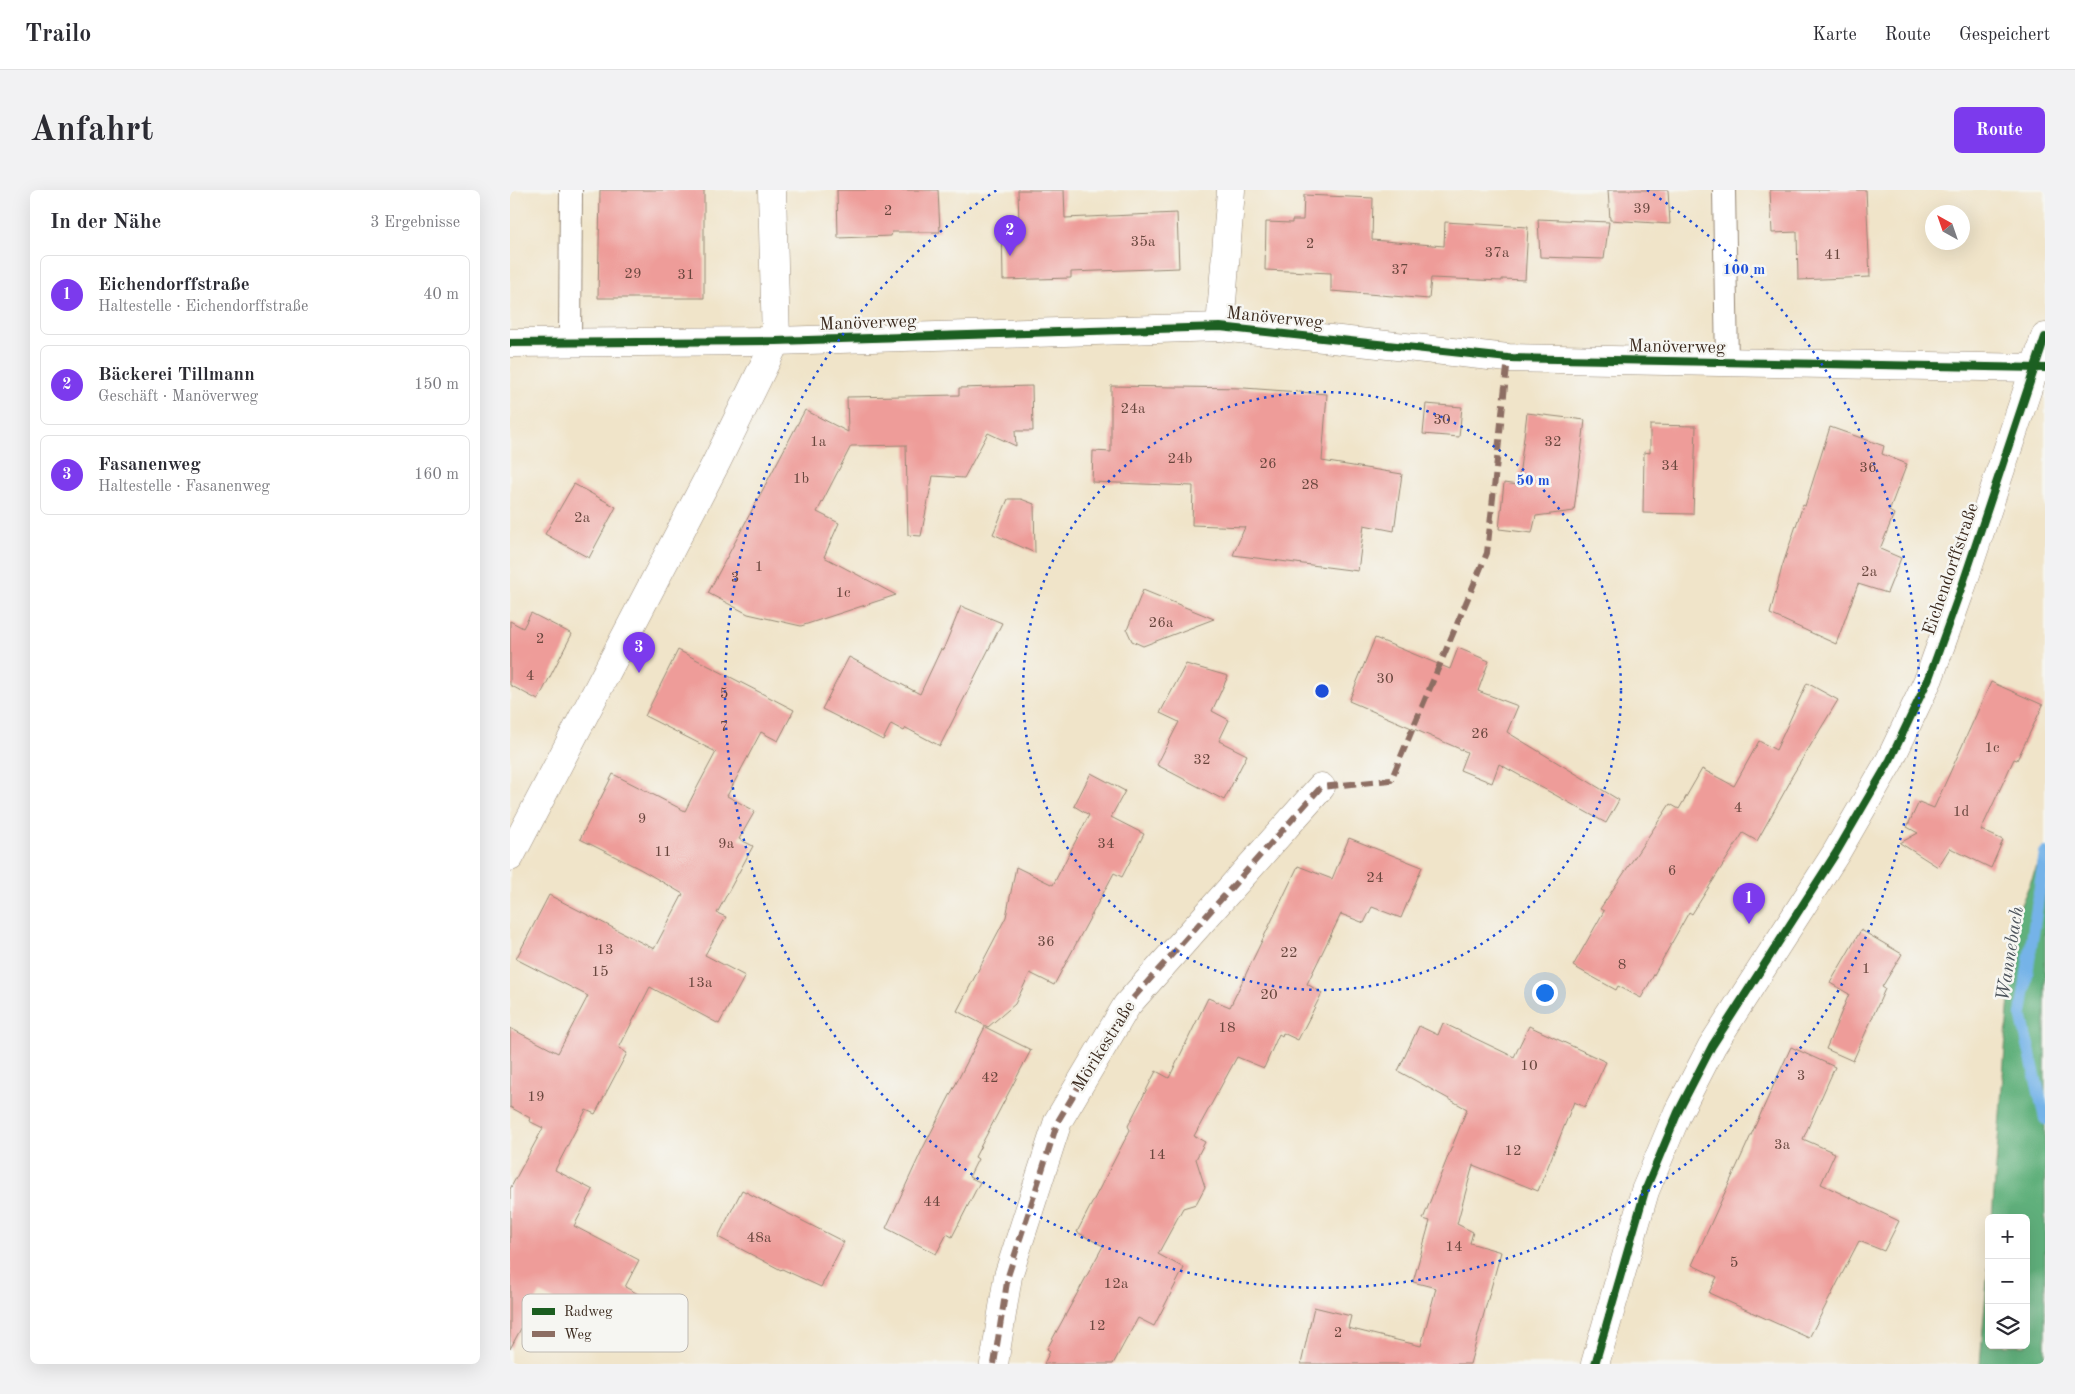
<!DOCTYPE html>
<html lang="de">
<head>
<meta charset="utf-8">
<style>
  :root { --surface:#fff; --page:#f2f2f3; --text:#2b2b33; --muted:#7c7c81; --line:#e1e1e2; --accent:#7c3aed }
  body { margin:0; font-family:"Old Standard TT",serif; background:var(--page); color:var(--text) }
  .controls { position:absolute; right:15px; bottom:15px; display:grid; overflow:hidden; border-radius:8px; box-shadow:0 5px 20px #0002 }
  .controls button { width:45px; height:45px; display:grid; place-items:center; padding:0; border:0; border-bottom:1px solid var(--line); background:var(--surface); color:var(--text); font:25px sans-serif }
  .compass { position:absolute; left:1415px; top:15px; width:45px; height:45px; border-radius:50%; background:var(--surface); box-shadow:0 5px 20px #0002; rotate:320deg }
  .you { position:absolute; left:1034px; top:802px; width:18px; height:18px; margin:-12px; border:4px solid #fff; border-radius:50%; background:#1a73e8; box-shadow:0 0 0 8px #1a73e833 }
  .badge { display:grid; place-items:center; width:32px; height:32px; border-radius:50%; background:var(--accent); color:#fff; font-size:16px; font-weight:700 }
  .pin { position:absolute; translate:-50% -41px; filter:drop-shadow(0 1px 2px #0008) }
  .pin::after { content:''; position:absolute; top:26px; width:18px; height:15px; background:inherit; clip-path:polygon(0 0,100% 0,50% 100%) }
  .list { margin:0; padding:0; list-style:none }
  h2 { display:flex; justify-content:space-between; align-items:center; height:65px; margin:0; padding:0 20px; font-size:21px }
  h2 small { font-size:16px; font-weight:400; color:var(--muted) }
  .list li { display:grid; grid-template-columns:32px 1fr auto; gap:15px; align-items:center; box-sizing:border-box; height:80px; margin:0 10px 10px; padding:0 10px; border:1px solid var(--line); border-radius:8px }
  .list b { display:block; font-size:19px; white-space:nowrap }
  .list p { margin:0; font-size:16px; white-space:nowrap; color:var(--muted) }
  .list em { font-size:16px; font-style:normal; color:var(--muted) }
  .icon { flex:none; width:28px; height:28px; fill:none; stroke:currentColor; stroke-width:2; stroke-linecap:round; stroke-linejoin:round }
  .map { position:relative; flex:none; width:1535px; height:1174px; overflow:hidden; border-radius:8px }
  header { display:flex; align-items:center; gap:30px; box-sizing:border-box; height:70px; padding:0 25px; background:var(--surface); border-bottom:1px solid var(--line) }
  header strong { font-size:24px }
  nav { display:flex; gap:28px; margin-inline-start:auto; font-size:18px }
  .intro { display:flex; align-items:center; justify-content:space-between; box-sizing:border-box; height:120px; padding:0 30px }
  h1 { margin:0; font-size:35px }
  .button { padding:12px 22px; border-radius:8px; background:var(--accent); color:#fff; font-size:18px; font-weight:700 }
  main { display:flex; gap:30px; padding:0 30px }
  aside { flex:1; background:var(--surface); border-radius:8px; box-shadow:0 5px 20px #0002 }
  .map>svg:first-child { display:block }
  .forest { fill:#60b07b; stroke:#4e6d4c }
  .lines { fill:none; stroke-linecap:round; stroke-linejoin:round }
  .stream { stroke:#74b3e8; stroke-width:12 }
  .building { fill:#ee9c99 }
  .service-casing { stroke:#968774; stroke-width:24 }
  .minor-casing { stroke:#968774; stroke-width:29 }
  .tertiary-casing { stroke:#968774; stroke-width:29 }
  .service { stroke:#fff; stroke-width:22 }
  .minor { stroke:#fff; stroke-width:28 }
  .tertiary { stroke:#fff; stroke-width:28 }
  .quiet { stroke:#8d6e63; stroke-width:6; stroke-dasharray:12 6; stroke-linecap:butt }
  .cycleway-casing { stroke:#f6f6f2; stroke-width:11 }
  .cycleway { stroke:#1b5e20; stroke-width:8 }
  .ring { fill:none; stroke:#1d4ed8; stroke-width:2.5; stroke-dasharray:2.5 5 }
  .labels { text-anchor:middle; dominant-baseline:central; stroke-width:5; stroke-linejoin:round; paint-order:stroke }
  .number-label { font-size:15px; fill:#68463d }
  .street-label { font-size:18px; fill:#3b2a1e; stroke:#f6f6f2 }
  .water-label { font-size:19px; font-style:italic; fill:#4c535b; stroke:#f6f6f2 }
  .key { fill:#f6f6f2; stroke:#beb9b2; stroke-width:1 }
  .key-label { font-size:14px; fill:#3b2a1e }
  .centre { fill:#1d4ed8; stroke:#f6f6f2; stroke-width:2.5 }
  .ring-label { font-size:15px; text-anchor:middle; font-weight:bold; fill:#1d4ed8; stroke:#f6f6f2; stroke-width:5; stroke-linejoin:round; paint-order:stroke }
</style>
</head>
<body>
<header>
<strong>Trailo</strong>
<nav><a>Karte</a><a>Route</a><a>Gespeichert</a></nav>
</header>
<div class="intro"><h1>Anfahrt</h1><a class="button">Route</a></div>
<main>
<aside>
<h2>In der Nähe<small>3 Ergebnisse</small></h2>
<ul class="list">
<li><span class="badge">1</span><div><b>Eichendorffstraße</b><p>Haltestelle · Eichendorffstraße</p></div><em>40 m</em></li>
<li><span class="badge">2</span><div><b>Bäckerei Tillmann</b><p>Geschäft · Manöverweg</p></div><em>150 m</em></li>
<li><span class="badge">3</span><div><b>Fasanenweg</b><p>Haltestelle · Fasanenweg</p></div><em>160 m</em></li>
</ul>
</aside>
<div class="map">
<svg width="1535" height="1174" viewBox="0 0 1535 1174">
  <rect width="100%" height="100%" fill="#f6f6f2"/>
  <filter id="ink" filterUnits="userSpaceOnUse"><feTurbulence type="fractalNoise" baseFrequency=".02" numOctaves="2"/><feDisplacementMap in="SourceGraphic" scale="10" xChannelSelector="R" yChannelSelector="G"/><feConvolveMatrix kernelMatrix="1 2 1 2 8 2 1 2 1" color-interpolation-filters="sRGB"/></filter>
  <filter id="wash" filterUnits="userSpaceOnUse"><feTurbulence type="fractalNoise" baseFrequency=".0096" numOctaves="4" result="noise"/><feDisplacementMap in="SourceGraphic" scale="20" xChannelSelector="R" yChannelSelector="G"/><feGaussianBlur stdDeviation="1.12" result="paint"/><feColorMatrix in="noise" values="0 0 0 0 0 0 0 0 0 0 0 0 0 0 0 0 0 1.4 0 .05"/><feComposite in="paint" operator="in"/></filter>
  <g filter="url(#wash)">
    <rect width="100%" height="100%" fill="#f0e4c9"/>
    <!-- forest -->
    <polygon class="forest" points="1535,657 1535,1174 1470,1174 1479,1066 1479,1155 1516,1155 1516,1028 1482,1028 1505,729"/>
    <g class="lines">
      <!-- stream -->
      <polyline class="stream" points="1535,663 1511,824 1535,929"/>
    </g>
    <g id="blocks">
      <!-- building -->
      <g class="building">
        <polygon points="90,0 194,0 194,108 88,108"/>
        <polygon points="327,0 428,0 430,42 382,42 381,46 328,48"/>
        <polygon points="508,0 554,0 555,28 667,23 669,78 561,82 561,88 493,90 492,36 509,35"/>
        <polygon points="1098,0 1158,0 1160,34 1100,30"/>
        <polygon points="1260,0 1356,0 1360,87 1288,90 1287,42 1262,43"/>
        <polygon points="794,5 863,8 862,50 934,56 935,32 1018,37 1015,90 992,89 992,91 921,88 919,109 821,101 821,83 755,80 756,32 782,33 782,30 793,30"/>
        <polygon points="1028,29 1099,32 1094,69 1030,67"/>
        <polygon points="522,196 523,241 505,241 506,256 478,243 454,288 423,286 411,346 398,345 396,255 341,256 307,322 329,333 314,367 386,405 291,436 238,424 198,403 295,220 338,242 337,207 449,205 449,198"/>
        <polygon points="601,196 734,198 817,204 812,271 892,284 884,341 854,335 848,381 723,365 735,337 682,335 683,296 582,292 583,261 601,262"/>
        <polygon points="916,214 952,217 949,247 913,244"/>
        <polygon points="1017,223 1075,230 1064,321 1026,326 1022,343 989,339 994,293 1008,295"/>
        <polygon points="1140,235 1186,236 1183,324 1133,323 1134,262 1140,263"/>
        <polygon points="1320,237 1374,256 1372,264 1397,274 1379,321 1384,324 1370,359 1391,368 1377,403 1348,394 1326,454 1260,424 1272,377 1293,315 1295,316"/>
        <polygon points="64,294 106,317 79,368 35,344"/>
        <polygon points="498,309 511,309 524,314 525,363 483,344"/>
        <polygon points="633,400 704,429 633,456 622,451 617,440"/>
        <polygon points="451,416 492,433 430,556 396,538 394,541 381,534 373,550 312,519 339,467 410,504 431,459 433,460"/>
        <polygon points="21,423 62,444 28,510 0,495 0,431 13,438"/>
        <polygon points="865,448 940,479 948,458 979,471 968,501 1008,516 997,542 1109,610 1096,633 989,574 982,593 950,580 957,562 839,511"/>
        <polygon points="168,460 284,520 268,551 251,542 217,606 245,621 229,649 243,656 207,723 216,727 195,765 235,786 209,834 140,797 109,858 117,863 85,924 76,920 45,980 83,1000 64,1036 129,1070 115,1097 143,1112 125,1146 91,1128 89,1133 30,1103 0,1159 0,999 33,938 19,931 20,928 0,917 0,838 48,863 78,806 6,769 39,705 144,759 173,704 130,679 70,649 103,584 175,621 190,592 206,562 135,526"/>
        <polygon points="676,474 718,486 702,521 719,530 709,551 737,565 714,610 647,575 669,532 650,523"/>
        <polygon points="1481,492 1533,515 1507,570 1504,569 1471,640 1493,650 1481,678 1440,658 1428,677 1390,653 1408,643 1397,637 1409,612 1424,618"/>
        <polygon points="1297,493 1328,510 1279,591 1280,592 1247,651 1233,643 1182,724 1179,722 1131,808 1108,796 1106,800 1063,776 1094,721 1090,719 1160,614 1169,619 1192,579 1224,596 1249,551 1266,560"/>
        <polygon points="581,583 615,601 601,627 634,644 612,687 604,683 544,795 520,783 505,814 478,837 447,821 496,727 506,677 543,695 579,625 564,616"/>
        <polygon points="839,648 912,677 891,728 862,717 854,733 831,724 797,794 812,803 788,850 773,843 772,846 769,844 754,878 727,867 684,946 695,952 686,969 695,997 686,1014 673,1018 648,1064 674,1078 644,1136 628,1128 603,1174 534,1174 540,1161 537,1159 593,1056 567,1042 620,940 618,936 646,881 659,888 698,808 720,817 788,676 822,689"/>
        <polygon points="1351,740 1392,764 1372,797 1375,799 1343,871 1316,859 1339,804 1320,793"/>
        <polygon points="933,833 1004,867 1019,836 1096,872 1075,917 1064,912 1028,1001 963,975 947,1034 963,1042 960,1053 991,1062 960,1174 791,1174 804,1117 841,1126 838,1138 911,1156 926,1098 903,1092 920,1031 913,1029 957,919 888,881 909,836 928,845"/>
        <polygon points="475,837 521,860 465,967 468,969 459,987 470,992 442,1047 437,1044 426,1064 376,1038 413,958"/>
        <polygon points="1281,857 1325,877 1293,949 1325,963 1311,994 1389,1031 1374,1061 1349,1051 1299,1148 1199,1103 1207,1087 1182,1075"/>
        <polygon points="232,1000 334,1052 311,1097 272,1079 271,1080 208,1047"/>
      </g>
    </g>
  </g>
  <g filter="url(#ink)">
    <use href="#blocks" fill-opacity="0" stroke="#968774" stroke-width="1"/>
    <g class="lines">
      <!-- service casing -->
      <g class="service-casing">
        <g id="service">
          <polyline points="1214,0 1217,173"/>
          <polyline points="60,152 61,0"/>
        </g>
      </g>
      <!-- minor casing -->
      <g class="minor-casing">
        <g id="minor">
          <polyline points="710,137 721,0"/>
          <polyline points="0,153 266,151 710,137 998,168 1525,178"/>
          <polyline points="0,667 206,273 266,151 262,0"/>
          <polyline points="484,1174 498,1086 548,931 617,815 811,597"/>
          <polyline points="1085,1174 1135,1001 1168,922 1202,856 1326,663 1380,570 1419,488 1451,399 1535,147"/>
        </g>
      </g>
      <!-- tertiary casing -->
      <g class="tertiary-casing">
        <polyline id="tertiary" points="1525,178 1535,178"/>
      </g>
      <!-- service -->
      <use href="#service" class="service"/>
      <!-- minor -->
      <use href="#minor" class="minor"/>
      <!-- tertiary -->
      <use href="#tertiary" class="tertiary"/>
      <!-- quiet -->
      <polyline class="quiet" points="484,1174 498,1086 548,931 617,815 811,597 881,590 977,363 998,168"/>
      <!-- cycleway casing -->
      <g class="cycleway-casing">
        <g id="cycleway">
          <polyline points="0,153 266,151 710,137 998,168 1535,178"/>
          <polyline points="1085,1174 1135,1001 1168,922 1202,856 1326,663 1380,570 1419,488 1451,399 1535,147"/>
        </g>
      </g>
      <!-- cycleway -->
      <use href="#cycleway" class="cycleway"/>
    </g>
  </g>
  <!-- distance rings -->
  <g class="ring">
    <circle cx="812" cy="501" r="299"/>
    <path d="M1137 0A597 597 0 1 1 487 0"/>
  </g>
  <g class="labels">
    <!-- number labels -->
    <g class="number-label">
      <text x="1132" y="19">39</text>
      <text x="378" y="21">2</text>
      <text x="633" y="52">35a</text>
      <text x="800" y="54">2</text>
      <text x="987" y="63">37a</text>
      <text x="1323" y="65">41</text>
      <text x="890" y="80">37</text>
      <text x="123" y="84">29</text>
      <text x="176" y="85">31</text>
      <text x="623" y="219">24a</text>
      <text x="932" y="230">30</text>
      <text x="308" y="252">1a</text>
      <text x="1043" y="252">32</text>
      <text x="670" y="269">24b</text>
      <text x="758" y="274">26</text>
      <text x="1160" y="276">34</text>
      <text x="1358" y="278">36</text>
      <text x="291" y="289">1b</text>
      <text x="800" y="295">28</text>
      <text x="72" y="328">2a</text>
      <text x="249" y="377">1</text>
      <text x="1359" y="382">2a</text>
      <text x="225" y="388">3</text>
      <text x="333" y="403">1c</text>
      <text x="651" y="433">26a</text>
      <text x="30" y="449">2</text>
      <text x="20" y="486">4</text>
      <text x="875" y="489">30</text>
      <text x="214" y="504">5</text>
      <text x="214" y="537">7</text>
      <text x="970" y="544">26</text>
      <text x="1482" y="558">1c</text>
      <text x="692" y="570">32</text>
      <text x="1228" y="618">4</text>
      <text x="1451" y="622">1d</text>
      <text x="132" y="629">9</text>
      <text x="216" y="654">9a</text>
      <text x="596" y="654">34</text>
      <text x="153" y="662">11</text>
      <text x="1162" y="681">6</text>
      <text x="865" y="688">24</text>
      <text x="536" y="752">36</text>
      <text x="95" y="760">13</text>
      <text x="779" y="763">22</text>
      <text x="1112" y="775">8</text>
      <text x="1356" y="779">1</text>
      <text x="90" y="782">15</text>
      <text x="190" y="793">13a</text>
      <text x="759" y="805">20</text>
      <text x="717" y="838">18</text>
      <text x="1019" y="876">10</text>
      <text x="1291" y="886">3</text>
      <text x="480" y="888">42</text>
      <text x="26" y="907">19</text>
      <text x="1272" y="955">3a</text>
      <text x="1003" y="961">12</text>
      <text x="647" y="965">14</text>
      <text x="422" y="1012">44</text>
      <text x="249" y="1048">48a</text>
      <text x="944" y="1057">14</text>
      <text x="1224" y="1073">5</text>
      <text x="606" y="1094">12a</text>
      <text x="587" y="1136">12</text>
      <text x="828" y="1143">2</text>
    </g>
    <!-- street labels -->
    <g class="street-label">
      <text transform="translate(765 128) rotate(6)">Manöverweg</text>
      <text transform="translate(358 133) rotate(-2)">Manöverweg</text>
      <text transform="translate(1167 157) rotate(1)">Manöverweg</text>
      <text transform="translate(1441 379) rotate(-71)">Eichendorffstraße</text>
      <text transform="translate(594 856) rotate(-58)">Mörikestraße</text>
    </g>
    <!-- water labels -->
    <g class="water-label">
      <text transform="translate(1501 764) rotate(-81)">Wannebach</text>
    </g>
  </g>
  <!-- legend -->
  <rect x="12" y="1104" width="166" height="58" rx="8" class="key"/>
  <rect x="22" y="1118" width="23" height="7" fill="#1b5e20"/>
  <rect x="22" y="1141" width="23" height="6" fill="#8d6e63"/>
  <g class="key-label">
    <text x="54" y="1126">Radweg</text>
    <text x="54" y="1149">Weg</text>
  </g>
  <circle cx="812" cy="501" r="8" class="centre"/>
  <g class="ring-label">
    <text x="1234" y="84">100 m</text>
    <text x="1023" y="295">50 m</text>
  </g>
</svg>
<div class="controls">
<button>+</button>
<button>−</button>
<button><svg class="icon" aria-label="layers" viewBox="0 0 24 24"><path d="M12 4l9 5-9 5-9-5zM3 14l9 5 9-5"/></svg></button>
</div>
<svg class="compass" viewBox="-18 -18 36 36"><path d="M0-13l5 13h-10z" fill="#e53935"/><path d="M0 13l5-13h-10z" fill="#7c7c81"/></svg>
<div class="you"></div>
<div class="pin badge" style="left:1239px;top:734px">1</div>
<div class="pin badge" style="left:500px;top:66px">2</div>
<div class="pin badge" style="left:129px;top:483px">3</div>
</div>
</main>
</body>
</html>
